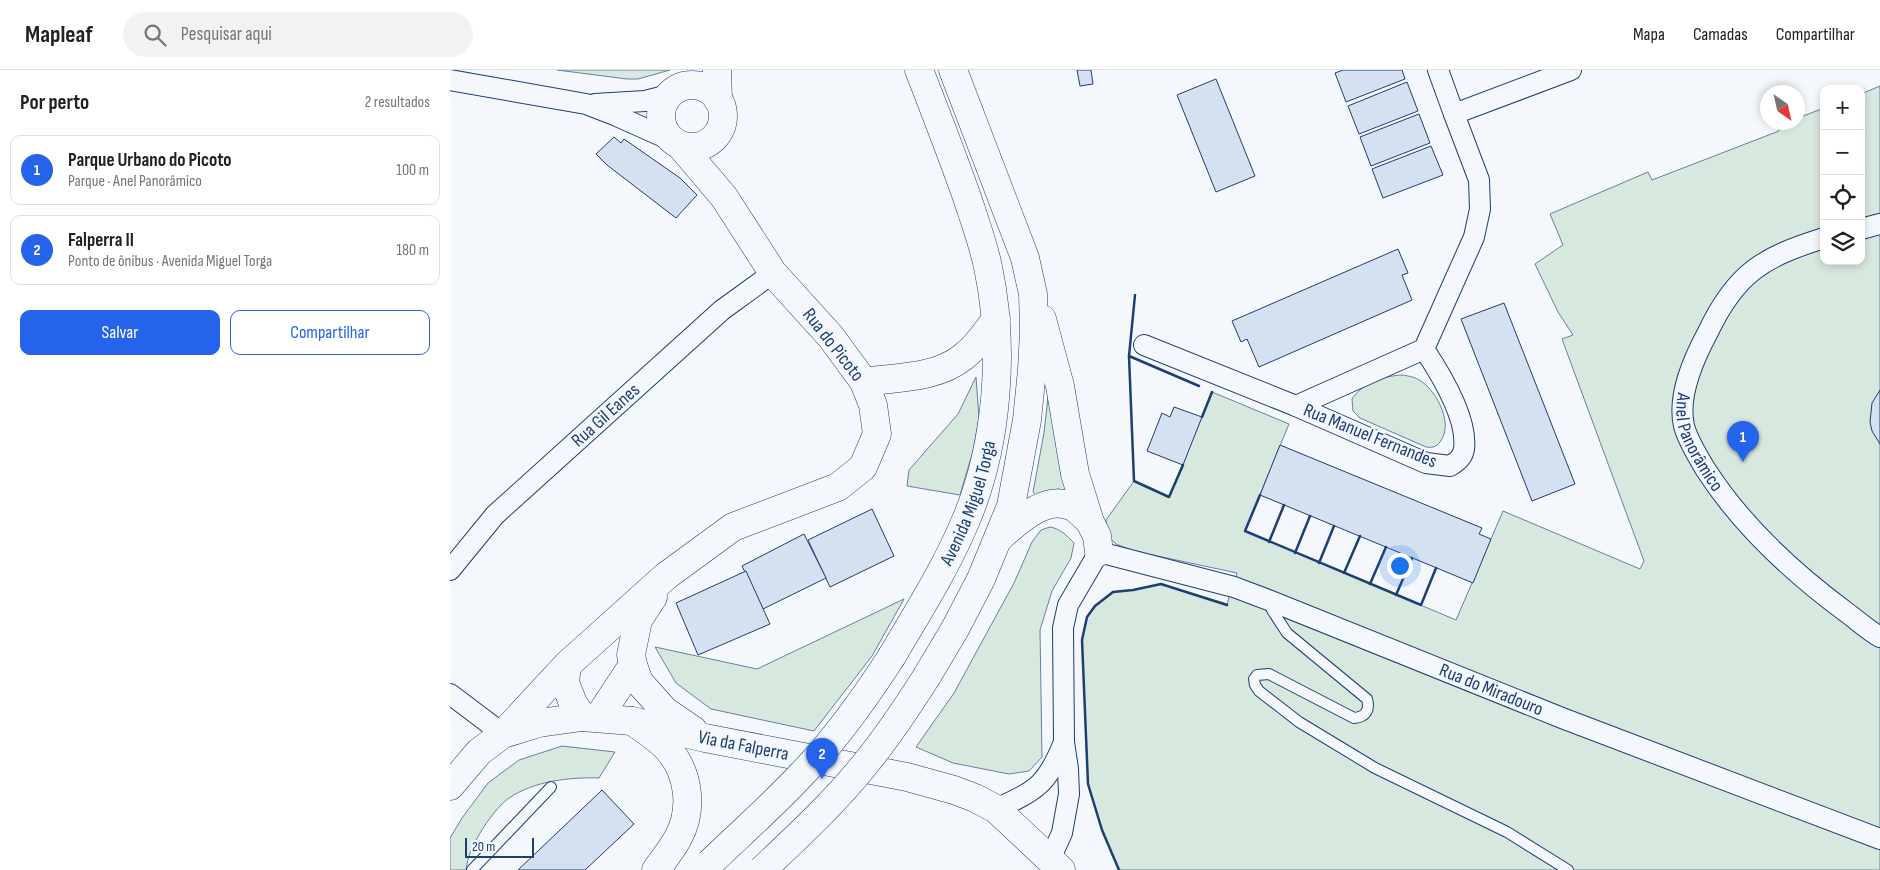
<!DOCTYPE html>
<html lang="pt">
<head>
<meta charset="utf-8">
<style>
  :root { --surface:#fff; --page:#f2f2f2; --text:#222; --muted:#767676; --line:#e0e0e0; --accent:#2563eb }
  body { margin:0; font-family:"Sofia Sans Condensed",sans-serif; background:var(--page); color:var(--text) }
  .controls { position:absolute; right:15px; top:15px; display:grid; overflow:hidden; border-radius:10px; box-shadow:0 2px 8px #0003 }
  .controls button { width:45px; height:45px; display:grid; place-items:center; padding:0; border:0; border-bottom:1px solid var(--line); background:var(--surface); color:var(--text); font:25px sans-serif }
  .compass { position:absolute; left:1310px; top:15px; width:45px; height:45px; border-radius:50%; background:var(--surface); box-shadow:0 2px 8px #0003; rotate:146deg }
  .scale { position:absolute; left:15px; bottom:12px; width:69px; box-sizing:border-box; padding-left:5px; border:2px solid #1d3f73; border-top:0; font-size:14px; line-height:18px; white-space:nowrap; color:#1d3f73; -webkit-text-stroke:4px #f4f7fb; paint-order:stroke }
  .you { position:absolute; left:949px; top:495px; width:18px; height:18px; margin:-12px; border:4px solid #fff; border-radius:50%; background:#1a73e8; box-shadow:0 0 0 8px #1a73e833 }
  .badge { display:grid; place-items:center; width:32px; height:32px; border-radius:50%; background:var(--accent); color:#fff; font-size:16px; font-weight:700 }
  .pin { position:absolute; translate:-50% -41px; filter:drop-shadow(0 1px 2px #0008) }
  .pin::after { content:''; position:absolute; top:26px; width:18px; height:15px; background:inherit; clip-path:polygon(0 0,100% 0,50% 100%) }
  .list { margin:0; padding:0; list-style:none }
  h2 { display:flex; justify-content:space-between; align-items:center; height:65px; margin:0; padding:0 20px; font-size:21px }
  h2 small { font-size:16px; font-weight:400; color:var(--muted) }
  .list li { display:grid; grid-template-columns:32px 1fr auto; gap:15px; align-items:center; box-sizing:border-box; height:70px; margin:0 10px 10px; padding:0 10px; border:1px solid var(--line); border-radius:10px }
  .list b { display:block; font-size:19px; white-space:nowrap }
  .list p { margin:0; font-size:16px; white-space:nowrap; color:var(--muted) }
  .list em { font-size:16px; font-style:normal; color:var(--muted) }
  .actions { display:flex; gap:10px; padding:15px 20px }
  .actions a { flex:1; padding:11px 0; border:1px solid var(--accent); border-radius:10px; text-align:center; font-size:18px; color:var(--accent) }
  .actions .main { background:var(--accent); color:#fff }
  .icon { flex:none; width:28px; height:28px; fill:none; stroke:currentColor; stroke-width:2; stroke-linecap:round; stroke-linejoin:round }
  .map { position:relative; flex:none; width:1430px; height:800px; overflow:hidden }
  header { display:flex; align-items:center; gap:30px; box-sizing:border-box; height:70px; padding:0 25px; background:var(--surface); border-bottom:1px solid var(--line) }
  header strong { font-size:24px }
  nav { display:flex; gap:28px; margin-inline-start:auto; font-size:18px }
  .search { width:350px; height:45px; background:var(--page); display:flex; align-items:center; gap:12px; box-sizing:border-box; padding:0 18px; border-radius:28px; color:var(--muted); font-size:19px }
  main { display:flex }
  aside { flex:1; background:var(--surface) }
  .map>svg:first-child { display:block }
  .green { fill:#d7e8df; stroke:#687fa3 }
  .building { fill:#d5e0f0; stroke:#1d3f73 }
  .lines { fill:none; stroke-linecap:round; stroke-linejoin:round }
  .lane-casing { stroke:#1d3f73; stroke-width:12 }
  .street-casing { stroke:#1d3f73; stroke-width:22 }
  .secondary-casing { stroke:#1d3f73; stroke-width:29 }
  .highway-casing { stroke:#1d3f73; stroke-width:29 }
  .lane { stroke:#f4f7fb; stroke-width:10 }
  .street { stroke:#f4f7fb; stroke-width:20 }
  .secondary { stroke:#f4f7fb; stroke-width:28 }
  .highway { stroke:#f4f7fb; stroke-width:28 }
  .highway-bridge-casing { stroke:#1d3f73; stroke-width:29; stroke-linecap:butt }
  .highway-bridge { stroke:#f4f7fb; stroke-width:28 }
  .wall { stroke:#1d3f73; stroke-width:2.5 }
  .labels { text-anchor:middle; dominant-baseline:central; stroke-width:4; stroke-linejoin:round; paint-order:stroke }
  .street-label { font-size:19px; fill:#1d3f73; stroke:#f4f7fb }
</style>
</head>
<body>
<header>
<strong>Mapleaf</strong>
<div class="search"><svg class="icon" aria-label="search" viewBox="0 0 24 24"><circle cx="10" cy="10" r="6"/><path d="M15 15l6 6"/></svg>Pesquisar aqui</div>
<nav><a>Mapa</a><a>Camadas</a><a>Compartilhar</a></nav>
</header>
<main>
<aside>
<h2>Por perto<small>2 resultados</small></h2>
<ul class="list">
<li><span class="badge">1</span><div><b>Parque Urbano do Picoto</b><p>Parque · Anel Panorâmico</p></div><em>100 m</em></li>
<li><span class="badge">2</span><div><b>Falperra II</b><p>Ponto de ônibus · Avenida Miguel Torga</p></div><em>180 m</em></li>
</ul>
<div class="actions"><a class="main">Salvar</a><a>Compartilhar</a></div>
</aside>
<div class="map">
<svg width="1430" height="800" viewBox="0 0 1430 800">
  <rect width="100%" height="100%" fill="#f4f7fb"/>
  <!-- green -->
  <g class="green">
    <polygon points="107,0 220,0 188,9 177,9"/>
    <polygon points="1430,16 1430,800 669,800 652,760 638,714 632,570 637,547 645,536 663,522 683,520 711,514 777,534 787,503 684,481 666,474 656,464 656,450 684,411 719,427 762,322 839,354 795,461 1006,550 1053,441 1190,499 1194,491 1112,269 1123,265 1108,242 1085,194 1113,175 1100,144 1198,102 1202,110 1329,61 1328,56 1336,53 1348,52 1348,48 1374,38 1374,191 1411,191 1411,24"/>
    <path d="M952,305C959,306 965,307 971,311C987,322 1004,354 990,372C986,377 982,378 976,377L910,348L903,341L902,329C912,313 934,306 952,305Z"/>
    <polygon points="526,307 529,348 523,381 510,425 457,416 459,400 508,344"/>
    <polygon points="598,327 617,421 608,419 586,425 583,422 594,363"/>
    <path d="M600,457C611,459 616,465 624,473L621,488L602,521L590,560L592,687L579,701L559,704L503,693L466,677L504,623L564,513L582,472L591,460Z"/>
    <polygon points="454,529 422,586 364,661 261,639 226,613 205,577 307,599"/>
    <path d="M112,676L165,682L149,708C120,707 84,711 59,728C45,738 27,765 21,781C18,787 17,794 16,800H0V768L12,748L38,713L69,690Z"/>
  </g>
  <!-- building -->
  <g class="building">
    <polygon points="627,0 641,0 643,14 630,16"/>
    <polygon points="893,0 952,0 955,9 896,32 885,3"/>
    <polygon points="766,9 805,106 766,122 727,25"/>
    <polygon points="957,12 968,41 909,64 898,36"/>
    <polygon points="969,44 980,73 921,96 910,67"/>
    <polygon points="164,67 171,73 174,69 230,108 247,125 226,148 157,95 146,84"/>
    <polygon points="981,76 993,105 933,128 922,99"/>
    <polygon points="948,179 958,203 952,205 962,230 809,297 797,269 791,272 782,251"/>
    <polygon points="1054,233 1125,414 1082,431 1011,249"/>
    <polygon points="1430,320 1430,374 1422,361 1420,352 1422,333"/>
    <polygon points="724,337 752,347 733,395 697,381 712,343 720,347"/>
    <polygon points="830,375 1032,458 1029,464 1041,469 1023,513 810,425"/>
    <polygon points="422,439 444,486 380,517 358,470"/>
    <polygon points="354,464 376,508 313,539 292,496"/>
    <polygon points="296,501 320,554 248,585 226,533"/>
    <polygon points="152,720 184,754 135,800 68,800"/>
  </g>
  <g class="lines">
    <!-- lane casing -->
    <g class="lane-casing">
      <g id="lane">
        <path d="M821,532L822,540L837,563L917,629C920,640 916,647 904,648L819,604L807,605L804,609L805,615L809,621L849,652L925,698L1057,762L1118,800"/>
        <polyline points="22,800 101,717"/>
      </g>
    </g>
    <!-- street casing -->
    <g class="street-casing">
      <g id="street">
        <polyline points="988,0 1004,44 1121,0"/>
        <polyline points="0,10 136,34 167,46 225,72"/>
        <polyline points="145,34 195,31 219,25"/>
        <polyline points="1411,159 1430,154"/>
        <path id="s1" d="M1374,168C1313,187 1286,203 1258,262C1244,288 1227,325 1234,356C1238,371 1248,387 1256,400C1292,456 1342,502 1396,542C1407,550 1418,560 1430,567"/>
        <polyline points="694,275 846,336"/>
        <path d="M974,279C990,303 1018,349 1014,379C1013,387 1007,392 1000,396L976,393L846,336L974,279L1024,167L1030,139L1029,110L1004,44"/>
        <path id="s2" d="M0,500L45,445L272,240L323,203"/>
        <polyline points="0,624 53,664"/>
        <path d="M546,739C587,720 597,715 614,672"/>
        <path id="s3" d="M600,789L612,763L619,724L618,699L614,672L613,558L618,535L649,482L784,517L821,531L1112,648L1430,769"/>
      </g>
    </g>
    <!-- secondary casing -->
    <g class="secondary-casing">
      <g id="secondary">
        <polyline points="267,0 268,30"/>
        <circle cx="242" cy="46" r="31"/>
        <polyline points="203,527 188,550 181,585 183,595 189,612 215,641 243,660"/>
        <polyline points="117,595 115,613 123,633 132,647"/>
        <polyline points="148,648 183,595"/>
        <polyline points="53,664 117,595 216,506 283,457 388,417 413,397 427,364 423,335 414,312 381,267 323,203 274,127 230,75"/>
        <path id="s4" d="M0,716L29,682L53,664L89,653L132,647L182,651L255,668L457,707L504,720L525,728L546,739L611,800"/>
      </g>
    </g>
    <!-- highway casing -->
    <g class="highway-casing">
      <g id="highway">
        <polyline points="592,249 610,316 625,404 640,452 647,466 649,482"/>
        <path d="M414,312C446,307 486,309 513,287C526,277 536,263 546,249"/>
        <path d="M549,468C568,451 598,422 625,438C630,442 635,447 640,452"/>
        <path id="s5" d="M442,586C468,542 496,498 516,450C548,374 555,277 538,197C534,177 527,158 521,139C505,92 487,46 469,0"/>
        <polyline points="477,606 505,559 531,509 561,436 577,350 582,300 584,261 583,224 575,188 503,0"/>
        <path d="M182,651C194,659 206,667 216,677C239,701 244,739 228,768C222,779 214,789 206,800"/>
      </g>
    </g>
    <!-- lane -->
    <use href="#lane" class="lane"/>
    <!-- street -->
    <use href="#street" class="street"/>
    <!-- secondary -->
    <use href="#secondary" class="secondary"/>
    <!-- highway -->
    <use href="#highway" class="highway"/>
    <!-- highway-bridge casing -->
    <g class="highway-bridge-casing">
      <g id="highway-bridge">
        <path d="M260,793C290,764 322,736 351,705C386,669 415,628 442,586"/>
        <path d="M312,800C348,766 385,732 416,693C438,666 458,636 477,606"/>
      </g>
    </g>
    <!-- highway-bridge -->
    <use href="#highway-bridge" class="highway-bridge"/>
    <!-- wall -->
    <g class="wall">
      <polyline points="685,225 679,286 684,411 719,427 733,395"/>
      <polyline points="679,286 749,316"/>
      <polyline points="752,347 762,322"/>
      <polyline points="810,425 795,461 971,535 986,498"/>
      <polyline points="819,472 834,435"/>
      <polyline points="845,483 860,446"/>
      <polyline points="869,493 884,456"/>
      <polyline points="894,503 910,466"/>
      <polyline points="920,514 936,477"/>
      <polyline points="946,525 962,488"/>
      <polyline points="669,800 652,760 638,714 632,570 637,547 645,536 663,522 683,520 711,514 777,535"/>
    </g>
  </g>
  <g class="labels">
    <!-- street labels -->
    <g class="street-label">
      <text transform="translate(383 275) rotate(52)">Rua do Picoto</text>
      <text stroke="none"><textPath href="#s2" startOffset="220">Rua Gil Eanes</textPath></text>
      <text transform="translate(920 366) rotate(22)">Rua Manuel Fernandes</text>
      <text stroke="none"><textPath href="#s1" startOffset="274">Anel Panorâmico</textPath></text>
      <text stroke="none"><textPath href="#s5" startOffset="172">Avenida Miguel Torga</textPath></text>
      <text stroke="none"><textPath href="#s3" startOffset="736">Rua do Miradouro</textPath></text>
      <text stroke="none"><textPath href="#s4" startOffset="320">Via da Falperra</textPath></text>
    </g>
  </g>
</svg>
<div class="controls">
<button>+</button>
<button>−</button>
<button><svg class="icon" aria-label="locate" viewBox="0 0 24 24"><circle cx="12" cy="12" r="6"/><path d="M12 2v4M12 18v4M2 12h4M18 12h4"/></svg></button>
<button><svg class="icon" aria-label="layers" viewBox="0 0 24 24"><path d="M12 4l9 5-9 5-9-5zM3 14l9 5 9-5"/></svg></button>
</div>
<svg class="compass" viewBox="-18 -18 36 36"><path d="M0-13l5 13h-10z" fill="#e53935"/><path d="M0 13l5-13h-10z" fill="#767676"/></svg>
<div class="scale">20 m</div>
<div class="you"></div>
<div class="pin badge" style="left:1293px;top:392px">1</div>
<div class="pin badge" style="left:372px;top:709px">2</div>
</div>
</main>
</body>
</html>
